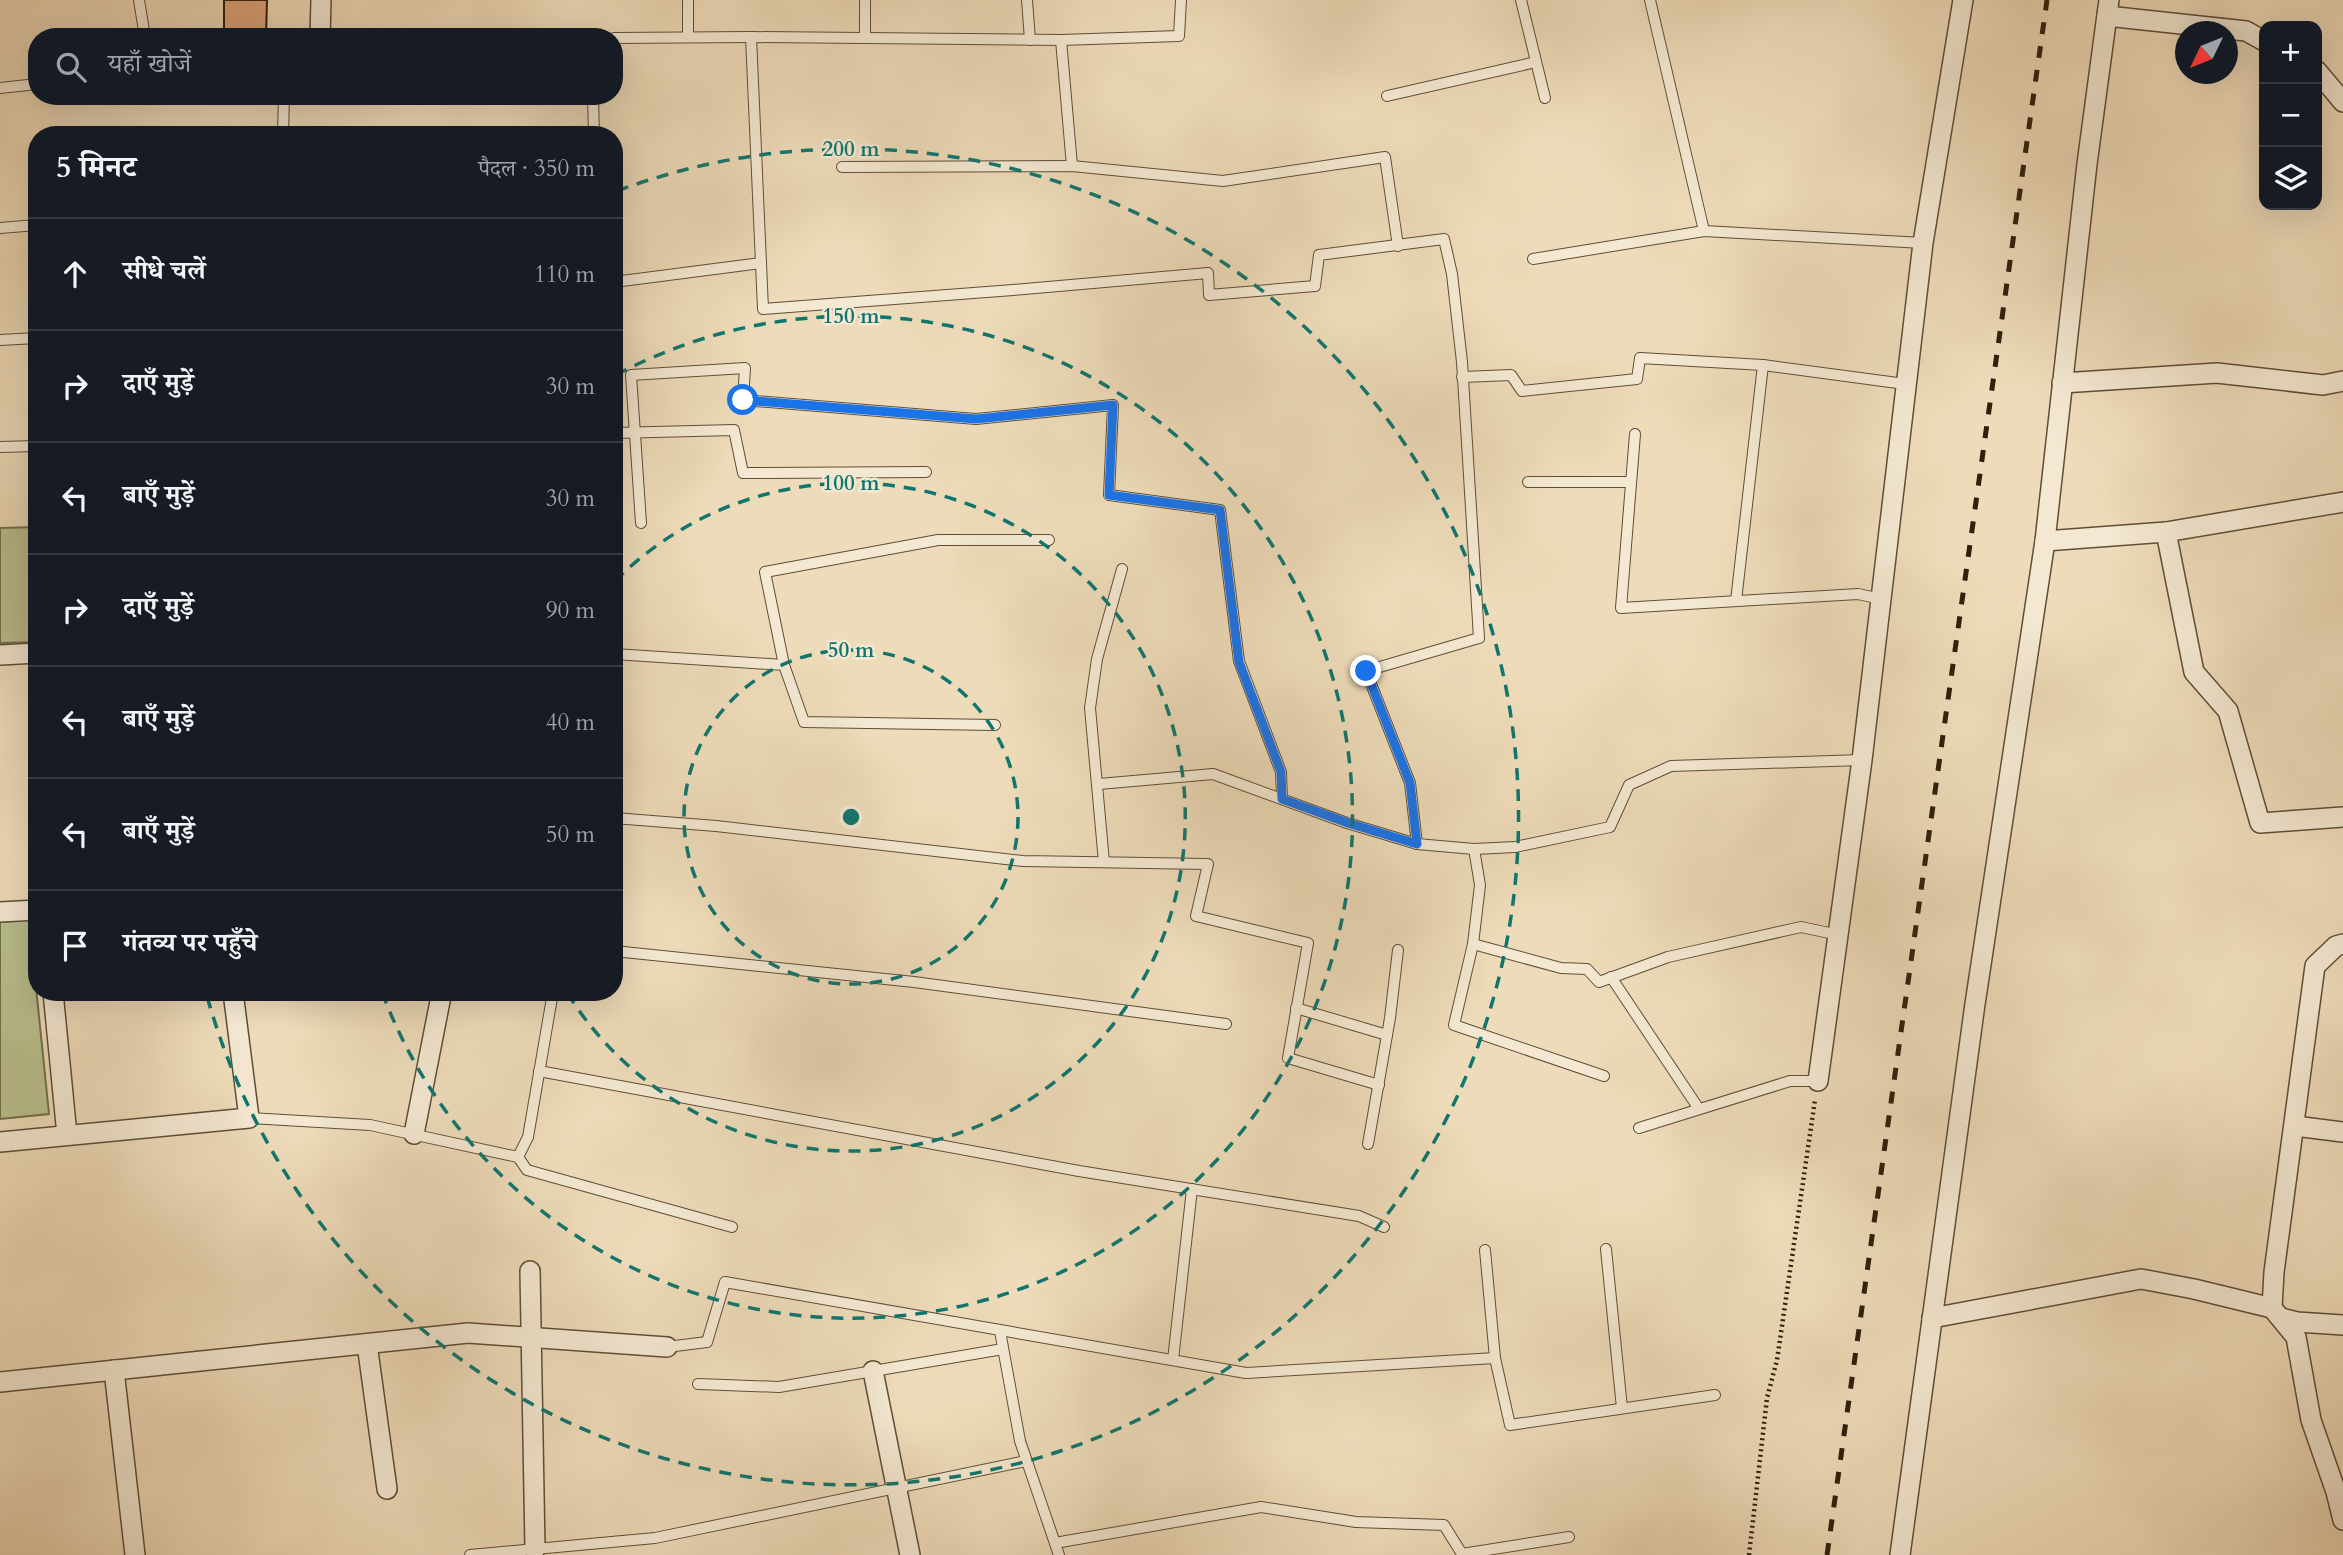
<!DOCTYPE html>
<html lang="hi">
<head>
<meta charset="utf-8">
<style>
  :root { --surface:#171b24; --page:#20242c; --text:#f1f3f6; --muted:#9ea1a6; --line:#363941 }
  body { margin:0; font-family:Cardo,"Noto Serif Devanagari",serif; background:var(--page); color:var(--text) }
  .controls { position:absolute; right:21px; top:21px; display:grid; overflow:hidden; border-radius:14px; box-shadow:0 7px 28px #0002 }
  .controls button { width:63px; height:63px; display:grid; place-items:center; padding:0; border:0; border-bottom:2px solid var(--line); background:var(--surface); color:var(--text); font:35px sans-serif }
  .compass { position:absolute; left:2175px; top:21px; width:63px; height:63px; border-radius:50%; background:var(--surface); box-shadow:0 7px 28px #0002; rotate:227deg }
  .stop { position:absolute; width:21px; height:21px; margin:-16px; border:5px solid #1a73e8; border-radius:50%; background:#fff }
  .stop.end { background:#1a73e8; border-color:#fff; box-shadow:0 2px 7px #0008 }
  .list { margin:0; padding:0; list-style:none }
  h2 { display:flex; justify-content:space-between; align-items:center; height:91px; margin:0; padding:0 28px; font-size:30px }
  h2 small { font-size:23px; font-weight:400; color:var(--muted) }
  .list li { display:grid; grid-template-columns:46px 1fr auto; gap:21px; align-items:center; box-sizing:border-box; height:112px; padding:0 28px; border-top:2px solid var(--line) }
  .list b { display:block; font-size:26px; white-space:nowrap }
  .list em { font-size:23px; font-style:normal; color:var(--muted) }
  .icon { flex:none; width:38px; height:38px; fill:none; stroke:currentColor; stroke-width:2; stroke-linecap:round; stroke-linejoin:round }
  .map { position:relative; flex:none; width:2343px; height:1555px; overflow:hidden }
  .search { position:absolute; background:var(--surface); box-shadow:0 7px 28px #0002; left:28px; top:28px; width:595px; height:77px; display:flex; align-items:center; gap:18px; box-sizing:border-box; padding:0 24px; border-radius:28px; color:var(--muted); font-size:26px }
  .panel { position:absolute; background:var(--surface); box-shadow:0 7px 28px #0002; left:28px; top:126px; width:595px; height:875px; border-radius:28px }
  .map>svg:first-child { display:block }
  .green { fill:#bac08f; stroke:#74704e; stroke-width:2 }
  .building { fill:#dea57c; stroke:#2f1f0c; stroke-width:2 }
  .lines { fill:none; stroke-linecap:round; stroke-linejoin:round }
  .service-casing { stroke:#5f4e37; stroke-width:12 }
  .minor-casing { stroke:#5f4e37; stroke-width:22 }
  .path { stroke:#2f1f0c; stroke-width:4.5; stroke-dasharray:2 3.5; stroke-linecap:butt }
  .service { stroke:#f4e8d2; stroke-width:10 }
  .minor { stroke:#f4e8d2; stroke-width:19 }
  .rail { stroke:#2f1f0c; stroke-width:5; stroke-dasharray:12 12; stroke-linecap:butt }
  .route { stroke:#1a73e8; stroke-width:9 }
  .ring { fill:none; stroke:#0f766e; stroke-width:3.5; stroke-dasharray:12 9 }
  .centre { fill:#0f766e; stroke:#f4e8d2; stroke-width:3.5 }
  .ring-label { font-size:21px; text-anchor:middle; font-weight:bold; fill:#0f766e; stroke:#f4e8d2; stroke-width:5; stroke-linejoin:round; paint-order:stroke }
</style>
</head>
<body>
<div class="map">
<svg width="2343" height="1555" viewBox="0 0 2343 1555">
  <rect width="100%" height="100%" fill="#eedbb9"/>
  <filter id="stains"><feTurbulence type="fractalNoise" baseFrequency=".00286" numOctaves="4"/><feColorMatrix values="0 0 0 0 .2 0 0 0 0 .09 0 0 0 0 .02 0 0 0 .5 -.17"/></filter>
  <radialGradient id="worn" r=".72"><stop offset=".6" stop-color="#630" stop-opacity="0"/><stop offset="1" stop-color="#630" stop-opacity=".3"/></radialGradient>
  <!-- green -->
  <g class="green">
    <polygon points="37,527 37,642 0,643 0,528"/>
    <polygon points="29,919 49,1114 0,1119 0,922"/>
  </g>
  <!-- building -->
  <polygon class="building" points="224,0 267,0 266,37 224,37"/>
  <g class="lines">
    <!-- service casing -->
    <g class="service-casing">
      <g id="service">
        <polyline points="139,0 145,37"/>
        <polyline points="688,0 688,37"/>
        <polyline points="865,0 865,38"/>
        <polyline points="1027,0 1030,40"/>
        <polyline points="1521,0 1545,98"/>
        <polyline points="1650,0 1704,231"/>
        <polyline points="751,37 763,309 1013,290 1208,273 1209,295 1315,286 1319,255 1444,239 1452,274 1462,362 1479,638 1366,671 1410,783 1417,844"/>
        <polyline points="614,38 751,37 1061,40 1072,166"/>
        <polyline points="1061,40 1179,36 1181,0"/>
        <polyline points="0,88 37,84"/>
        <polyline points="593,96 594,135"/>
        <polyline points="1387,96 1536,62"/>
        <polyline points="283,135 284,96"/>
        <polyline points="842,167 1072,166 1223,181 1385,157 1398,246"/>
        <polyline points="0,228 37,225"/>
        <polyline points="1533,259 1704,231 1923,243"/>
        <polyline points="614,282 761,263"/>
        <polyline points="0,340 37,338"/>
        <polyline points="1462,377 1511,375 1522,391 1637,379 1640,358 1763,365 1905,384"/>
        <polyline points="614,433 734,430 743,473 926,472"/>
        <polyline points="1635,434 1621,608 1858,594 1881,599"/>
        <polyline points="0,447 37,446"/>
        <polyline points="1528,482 1631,482"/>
        <polyline points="641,523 631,375 745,368 743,400 976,419 1113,405 1109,495 1220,510 1239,661 1281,772 1282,799"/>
        <polyline points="1736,601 1763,365"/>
        <polyline points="614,654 784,665"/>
        <polyline points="995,725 804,722 784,665 765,572 938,540 1049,540"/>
        <polyline points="1099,784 1213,774 1347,823 1417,844 1474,849 1515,847 1610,827 1629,785 1671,766 1862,760"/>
        <polyline points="614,818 716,826 1023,861 1208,864 1196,916 1308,943 1288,1058 1379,1085"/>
        <polyline points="1474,849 1480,885 1473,944 1454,1025 1604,1076"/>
        <polyline points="1104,862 1090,708 1097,659 1122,569"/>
        <polyline points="1473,944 1561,968 1587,969 1599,982 1668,957 1801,927 1839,935"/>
        <polyline points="614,951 914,982 1226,1024"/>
        <polyline points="1611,977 1699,1109"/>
        <polyline points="1296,1008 1387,1035"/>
        <polyline points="539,1071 1079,1171 1359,1216 1384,1227"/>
        <polyline points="249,1118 370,1125 518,1157 527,1170 732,1227"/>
        <polyline points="1639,1128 1790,1081 1818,1081"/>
        <polyline points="1368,1144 1390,1018 1398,950"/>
        <polyline points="518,1157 528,1137 553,992"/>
        <polyline points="1606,1249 1622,1408"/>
        <polyline points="1485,1250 1495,1358 1510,1425 1715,1395"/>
        <polyline points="1000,1331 1020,1441 1059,1555"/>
        <polyline points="667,1347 707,1342 725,1282 1246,1373 1495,1358"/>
        <polyline points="1173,1360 1192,1189"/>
        <polyline points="698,1384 779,1387 1003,1349"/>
        <polyline points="1055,1543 1261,1507 1356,1522 1444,1525 1462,1554 1569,1537"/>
        <polyline points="470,1555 655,1538 1026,1461"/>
      </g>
    </g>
    <!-- minor casing -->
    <g class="minor-casing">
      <g id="minor">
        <polyline points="2107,16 2246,31 2264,41"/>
        <polyline points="320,37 321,0"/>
        <polyline points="2317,71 2343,102"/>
        <polyline points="2062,383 2217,373 2323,385 2343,381"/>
        <polyline points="2166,532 2343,502"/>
        <polyline points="2045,541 2166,532 2194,672 2228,711 2260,823 2343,817"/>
        <polyline points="0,655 37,653"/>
        <polyline points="0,912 37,910"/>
        <polyline points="2343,944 2336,946 2315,966 2274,1272 2272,1308 2296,1337 2311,1420 2336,1492 2343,1520"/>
        <polyline points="53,992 67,1135"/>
        <polyline points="1818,1081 1862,760 1923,243 1963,0"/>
        <polyline points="2295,1126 2343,1132"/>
        <polyline points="414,1134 441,996"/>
        <polyline points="0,1142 249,1118 233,992"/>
        <polyline points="530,1271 535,1549"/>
        <polyline points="1932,1318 2141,1279 2194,1289 2272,1308"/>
        <polyline points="2281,1318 2297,1322 2343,1325"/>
        <polyline points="367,1344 387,1489"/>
        <polyline points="114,1370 135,1555"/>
        <polyline points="873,1371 910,1555"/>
        <polyline points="0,1382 468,1333 667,1347"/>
        <polyline points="1900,1555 1975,1004 2045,541 2087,164 2109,0"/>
      </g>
    </g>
    <!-- path -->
    <polyline class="path" points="1749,1555 1767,1398 1777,1360 1815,1100"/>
    <!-- service -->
    <use href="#service" class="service"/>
    <!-- minor -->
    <use href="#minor" class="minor"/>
    <!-- rail -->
    <polyline class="rail" points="1827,1555 2047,0"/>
  </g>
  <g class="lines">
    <!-- route -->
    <polyline class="route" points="743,400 976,419 1113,405 1109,495 1220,510 1239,662 1281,772 1282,799 1348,823 1417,844 1410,783 1366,671"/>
  </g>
  <!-- distance rings -->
  <g class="ring">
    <circle cx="851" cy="817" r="167"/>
    <path d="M615 581A334 334 0 1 1 568 994"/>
    <path d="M616 375A501 501 0 1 1 382 992"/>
    <path d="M617 191A668 668 0 1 1 207 996"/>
  </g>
  <circle cx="851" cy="817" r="10" class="centre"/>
  <g class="ring-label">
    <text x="851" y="156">200 m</text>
    <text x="851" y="323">150 m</text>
    <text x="851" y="490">100 m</text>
    <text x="851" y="657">50 m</text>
  </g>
  <rect width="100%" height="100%" filter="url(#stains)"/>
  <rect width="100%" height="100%" fill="url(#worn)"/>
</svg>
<div class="controls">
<button>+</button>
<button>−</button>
<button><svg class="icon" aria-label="layers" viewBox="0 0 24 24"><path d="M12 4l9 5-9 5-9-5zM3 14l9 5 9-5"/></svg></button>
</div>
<svg class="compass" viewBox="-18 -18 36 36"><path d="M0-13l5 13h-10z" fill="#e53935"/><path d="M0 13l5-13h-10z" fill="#9ea1a6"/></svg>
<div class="stop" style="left:743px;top:400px"></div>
<div class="stop end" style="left:1366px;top:671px"></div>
<div class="search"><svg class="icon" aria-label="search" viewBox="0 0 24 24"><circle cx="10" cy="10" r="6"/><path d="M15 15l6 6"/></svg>यहाँ खोजें</div>
<section class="panel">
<h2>5 मिनट<small>पैदल · 350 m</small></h2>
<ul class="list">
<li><svg class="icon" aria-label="ahead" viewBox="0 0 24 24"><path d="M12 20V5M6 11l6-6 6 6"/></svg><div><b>सीधे चलें</b></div><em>110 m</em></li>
<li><svg class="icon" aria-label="right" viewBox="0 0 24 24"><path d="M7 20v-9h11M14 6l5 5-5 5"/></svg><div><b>दाएँ मुड़ें</b></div><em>30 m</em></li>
<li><svg class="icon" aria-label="left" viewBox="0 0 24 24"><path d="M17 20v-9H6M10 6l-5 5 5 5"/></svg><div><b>बाएँ मुड़ें</b></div><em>30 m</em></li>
<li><svg class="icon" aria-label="right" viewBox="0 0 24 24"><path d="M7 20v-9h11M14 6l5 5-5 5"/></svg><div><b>दाएँ मुड़ें</b></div><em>90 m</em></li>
<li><svg class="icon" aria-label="left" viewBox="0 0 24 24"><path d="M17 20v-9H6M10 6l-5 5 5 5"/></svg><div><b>बाएँ मुड़ें</b></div><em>40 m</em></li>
<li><svg class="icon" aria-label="left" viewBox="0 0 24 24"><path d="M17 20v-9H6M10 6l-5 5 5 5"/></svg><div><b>बाएँ मुड़ें</b></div><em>50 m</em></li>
<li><svg class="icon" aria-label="arrive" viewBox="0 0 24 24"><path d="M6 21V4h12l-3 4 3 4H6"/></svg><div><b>गंतव्य पर पहुँचे</b></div></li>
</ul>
</section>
</div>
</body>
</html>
